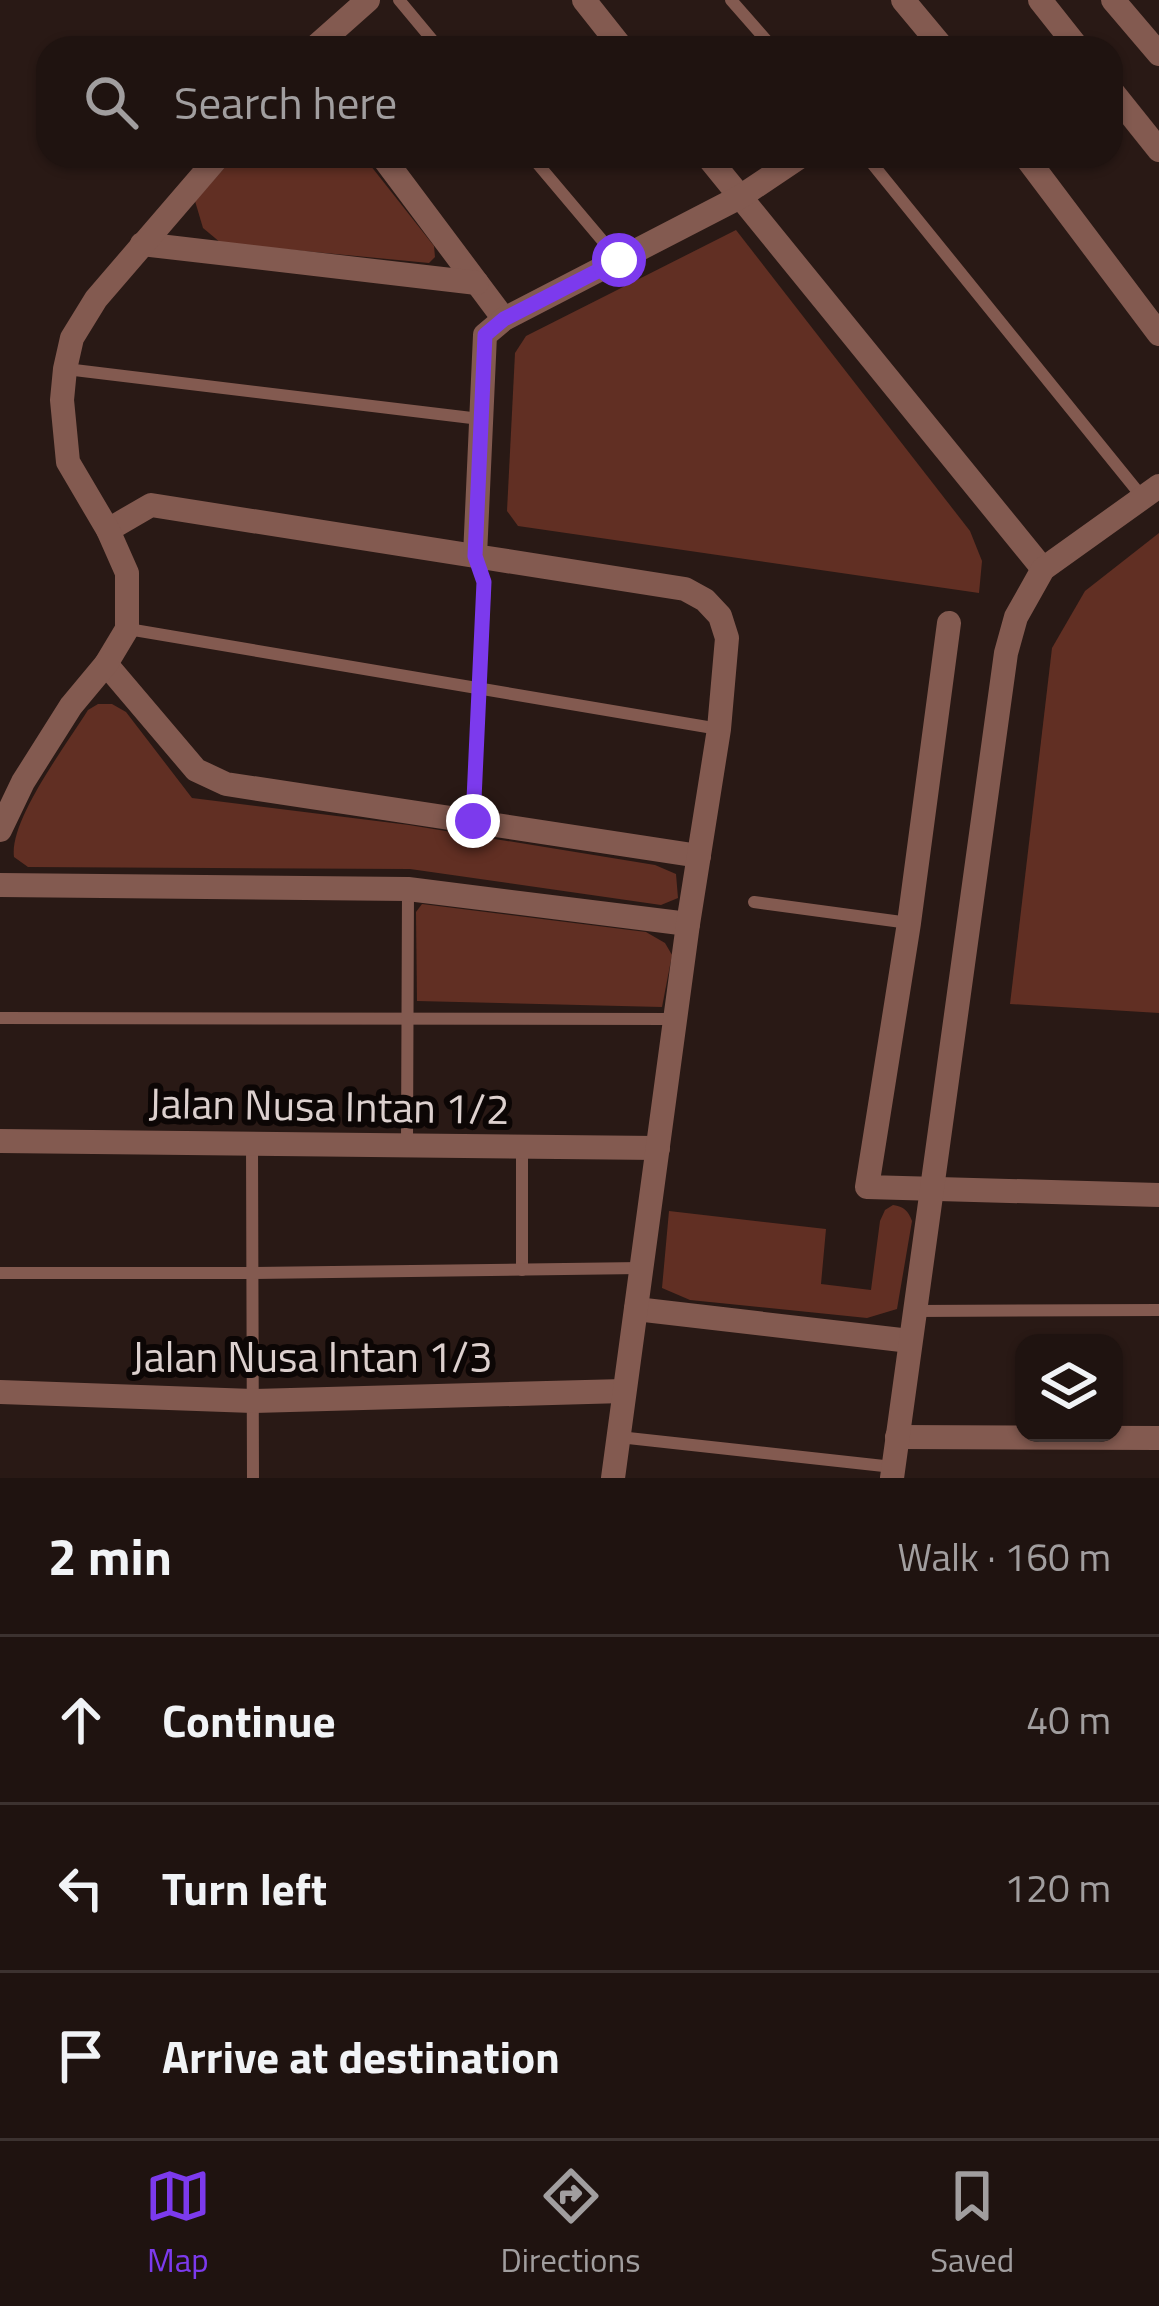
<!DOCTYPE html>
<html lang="en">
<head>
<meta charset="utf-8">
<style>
  :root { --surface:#1f1310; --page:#271c19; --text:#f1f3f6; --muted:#a19e9f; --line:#3c3230; --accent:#7c3aed }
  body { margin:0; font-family:"Titillium Web",sans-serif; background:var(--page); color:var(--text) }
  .controls { position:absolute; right:36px; bottom:36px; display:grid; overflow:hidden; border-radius:24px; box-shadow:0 3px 9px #0004 }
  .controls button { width:108px; height:108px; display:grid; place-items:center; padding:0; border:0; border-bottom:3px solid var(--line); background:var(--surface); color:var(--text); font:60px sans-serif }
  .stop { position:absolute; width:36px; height:36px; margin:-27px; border:9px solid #7c3aed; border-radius:50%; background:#fff }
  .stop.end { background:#7c3aed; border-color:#fff; box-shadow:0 3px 12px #0008 }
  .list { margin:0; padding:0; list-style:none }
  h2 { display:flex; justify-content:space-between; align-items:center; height:156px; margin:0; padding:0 48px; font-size:51px }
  h2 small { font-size:39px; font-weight:400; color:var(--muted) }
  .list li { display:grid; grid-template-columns:78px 1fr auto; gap:36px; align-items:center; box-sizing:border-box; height:168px; padding:0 48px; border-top:3px solid var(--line) }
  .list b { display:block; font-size:45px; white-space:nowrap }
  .list em { font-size:39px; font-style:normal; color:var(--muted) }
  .icon { flex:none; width:66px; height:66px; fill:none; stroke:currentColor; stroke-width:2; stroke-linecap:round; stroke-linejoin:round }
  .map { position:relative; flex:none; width:1159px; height:1478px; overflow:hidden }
  .search { position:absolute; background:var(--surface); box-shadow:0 3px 9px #0004; left:36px; right:36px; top:36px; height:132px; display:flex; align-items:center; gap:30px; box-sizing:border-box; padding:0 42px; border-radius:36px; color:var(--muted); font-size:45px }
  .sheet { height:660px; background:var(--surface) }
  nav { display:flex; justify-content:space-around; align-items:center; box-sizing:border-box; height:168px; border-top:3px solid var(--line); background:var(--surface); font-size:33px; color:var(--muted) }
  nav a { display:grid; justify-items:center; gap:6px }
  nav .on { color:var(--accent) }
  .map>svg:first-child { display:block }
  .green { fill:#612f23 }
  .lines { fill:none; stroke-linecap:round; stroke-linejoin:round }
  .lane { stroke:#835a50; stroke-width:12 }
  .street { stroke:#835a50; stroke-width:24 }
  .route { stroke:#7c3aed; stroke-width:15 }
  .labels { text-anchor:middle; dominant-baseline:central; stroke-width:12; stroke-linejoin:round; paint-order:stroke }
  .street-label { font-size:42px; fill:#dcd0ce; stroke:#0c0605 }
</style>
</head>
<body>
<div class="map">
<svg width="1159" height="1478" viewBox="0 0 1159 1478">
  <rect width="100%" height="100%" fill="#291915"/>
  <!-- green -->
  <g class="green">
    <polygon points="235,156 363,156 434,246 435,257 429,263 221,243 203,228 195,201"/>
    <polygon points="736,230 970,531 982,561 979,593 518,526 507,511 515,353 526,336"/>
    <polygon points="1159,533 1159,1013 1010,1004 1052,648 1085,591"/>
    <path d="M98,704H112L126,712L192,798L409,825L655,865L676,874L678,898L661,905L410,869L28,867L14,857C9,820 67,744 88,710Z"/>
    <polygon points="422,904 646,932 665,943 672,955 662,1007 417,1001 416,912"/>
    <path d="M893,1205C904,1207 908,1210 912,1221L897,1309L867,1318L690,1300L662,1288L669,1211L826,1229L821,1284L871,1290L880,1221L885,1210Z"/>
  </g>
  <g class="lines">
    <!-- lane -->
    <g class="lane">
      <polyline points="399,0 439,48"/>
      <polyline points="731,0 773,48"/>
      <polyline points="531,156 618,259"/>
      <polyline points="866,156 1143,498"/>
      <polyline points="66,369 480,419"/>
      <polyline points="128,629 719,729"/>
      <polyline points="473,821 485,582 475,556"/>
      <polyline points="754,902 909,923"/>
      <polyline points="0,1018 675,1019"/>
      <polyline points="252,1143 253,1478"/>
      <polyline points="407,1145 408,890"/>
      <polyline points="522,1146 522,1270"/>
      <polyline points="0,1273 252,1273 641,1268"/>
      <polyline points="914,1311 1159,1310"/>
      <polyline points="619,1437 893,1467"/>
    </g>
    <!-- street -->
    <g class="street">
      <polyline points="584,0 622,48"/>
      <polyline points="903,0 943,48"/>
      <polyline points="1040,0 1078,48"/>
      <polyline points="1113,0 1159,54"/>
      <polyline points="314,48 368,0"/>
      <polyline points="1111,90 1159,150"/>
      <polyline points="382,156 504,319"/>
      <polyline points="707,156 1043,569"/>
      <polyline points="1025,156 1159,334"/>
      <polyline points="142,244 477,283"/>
      <polyline points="108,530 151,505 475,556"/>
      <polyline points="949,623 909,923 867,1187 1159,1195"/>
      <polyline points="106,664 196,770 226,784 699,856"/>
      <polyline points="0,830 23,782 71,706 106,664 127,629 127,573 108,530 68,462 62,400 65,369 72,338 96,299 219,156"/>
      <polyline points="0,885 408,889 688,924"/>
      <polyline points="0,1141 658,1148"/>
      <polyline points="636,1309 910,1341"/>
      <polyline points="0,1392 253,1401 624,1391"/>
      <polyline points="897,1437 1159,1438"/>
      <polyline points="613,1478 688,924 719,729 727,638 720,616 705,600 685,589 475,556 485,335 504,319 740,197 801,156"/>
      <path d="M892,1478C929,1203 969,928 1006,653L1016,617L1043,569L1159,486"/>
    </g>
  </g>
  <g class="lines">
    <!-- route -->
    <polyline class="route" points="473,821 484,582 475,556 485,335 504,319 619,260"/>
  </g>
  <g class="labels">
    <!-- street labels -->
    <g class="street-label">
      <text transform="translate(329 1105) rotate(1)">Jalan Nusa Intan 1/2</text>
      <text x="312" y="1356">Jalan Nusa Intan 1/3</text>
    </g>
  </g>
</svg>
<div class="controls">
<button><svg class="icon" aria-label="layers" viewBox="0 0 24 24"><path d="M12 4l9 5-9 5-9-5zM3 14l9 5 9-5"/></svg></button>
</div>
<div class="stop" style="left:619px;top:260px"></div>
<div class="stop end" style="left:473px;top:821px"></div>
<div class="search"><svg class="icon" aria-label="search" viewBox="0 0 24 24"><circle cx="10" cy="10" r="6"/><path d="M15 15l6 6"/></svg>Search here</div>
</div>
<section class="sheet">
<h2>2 min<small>Walk · 160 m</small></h2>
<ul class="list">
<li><svg class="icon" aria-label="ahead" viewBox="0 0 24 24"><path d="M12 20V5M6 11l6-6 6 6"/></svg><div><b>Continue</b></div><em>40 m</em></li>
<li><svg class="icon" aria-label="left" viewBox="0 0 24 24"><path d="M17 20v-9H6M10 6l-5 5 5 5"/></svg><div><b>Turn left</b></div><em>120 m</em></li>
<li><svg class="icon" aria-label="arrive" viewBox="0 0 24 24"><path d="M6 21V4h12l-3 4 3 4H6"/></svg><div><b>Arrive at destination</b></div></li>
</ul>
</section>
<nav>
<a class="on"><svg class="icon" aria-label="map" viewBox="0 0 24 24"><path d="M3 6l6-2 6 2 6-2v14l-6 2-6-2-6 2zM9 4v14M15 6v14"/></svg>Map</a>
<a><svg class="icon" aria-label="directions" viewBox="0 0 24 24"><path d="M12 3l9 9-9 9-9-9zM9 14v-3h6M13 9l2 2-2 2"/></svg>Directions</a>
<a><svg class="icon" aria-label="saved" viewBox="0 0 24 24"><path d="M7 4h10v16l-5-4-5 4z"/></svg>Saved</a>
</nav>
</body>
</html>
